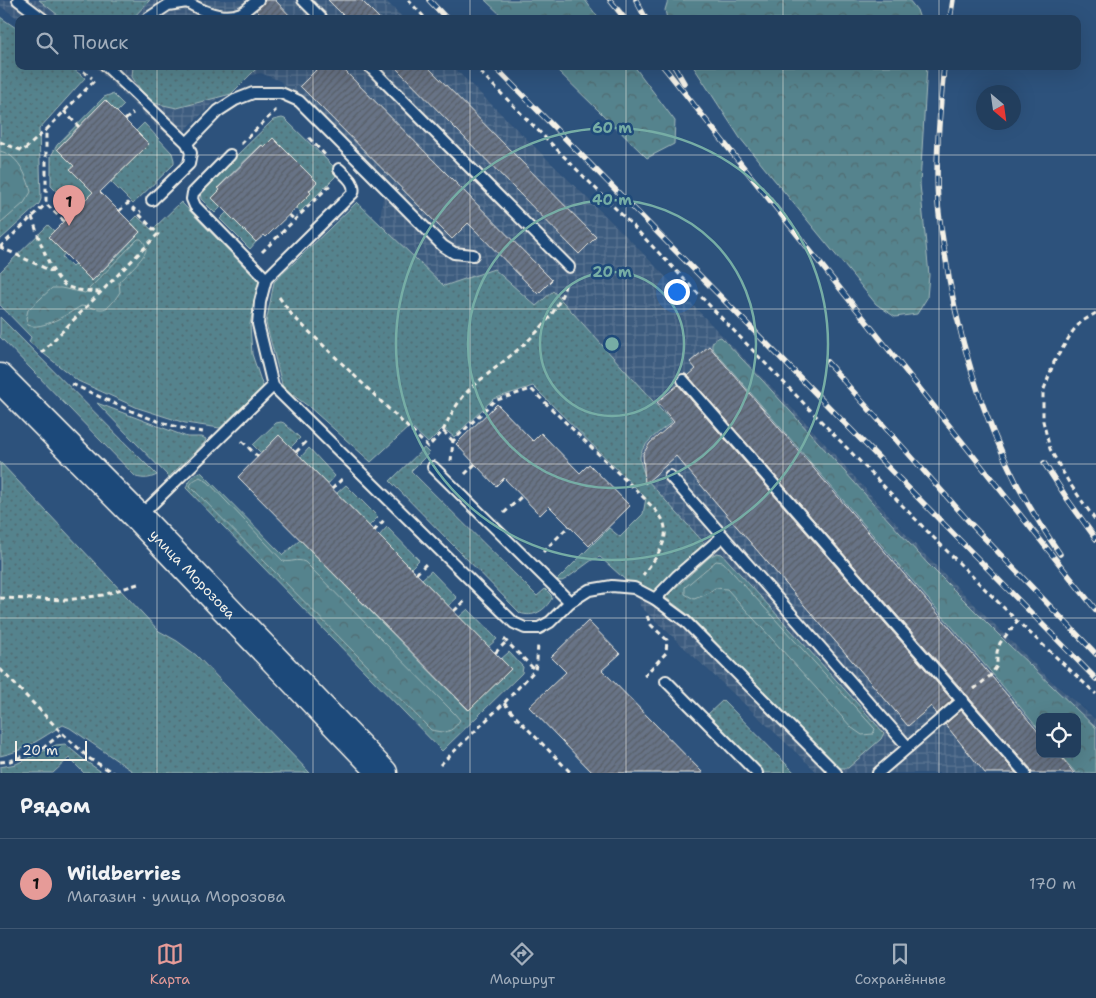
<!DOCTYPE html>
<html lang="ru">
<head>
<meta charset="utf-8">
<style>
  :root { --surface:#223e5d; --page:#2a4563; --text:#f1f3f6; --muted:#a2aebc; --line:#3f5772; --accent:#e69b98 }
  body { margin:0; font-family:"Shantell Sans",sans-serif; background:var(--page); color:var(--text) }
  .controls { position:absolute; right:15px; bottom:15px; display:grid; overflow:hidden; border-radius:10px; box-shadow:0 5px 20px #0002 }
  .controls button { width:45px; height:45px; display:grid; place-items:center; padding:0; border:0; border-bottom:1px solid var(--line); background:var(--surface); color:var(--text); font:25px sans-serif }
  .compass { position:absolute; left:976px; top:85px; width:45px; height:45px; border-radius:50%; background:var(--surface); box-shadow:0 5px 20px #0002; rotate:151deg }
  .scale { position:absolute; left:15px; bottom:12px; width:72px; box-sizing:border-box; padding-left:5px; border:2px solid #f4f1e8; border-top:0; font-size:14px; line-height:18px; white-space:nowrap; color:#f4f1e8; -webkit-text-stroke:4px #1f4a7a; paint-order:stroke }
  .you { position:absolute; left:676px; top:291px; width:18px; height:18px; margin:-12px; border:4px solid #fff; border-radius:50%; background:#1a73e8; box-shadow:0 0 0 8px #1a73e833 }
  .badge { display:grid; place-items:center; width:32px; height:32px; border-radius:50%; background:var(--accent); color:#111; font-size:16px; font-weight:700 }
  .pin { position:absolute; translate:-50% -41px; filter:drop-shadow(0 1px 2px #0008) }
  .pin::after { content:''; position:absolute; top:26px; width:18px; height:15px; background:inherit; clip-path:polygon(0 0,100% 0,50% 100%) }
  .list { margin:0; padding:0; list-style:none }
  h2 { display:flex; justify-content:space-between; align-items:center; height:65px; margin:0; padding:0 20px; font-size:21px }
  h2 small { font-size:16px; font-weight:400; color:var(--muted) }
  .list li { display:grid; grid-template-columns:32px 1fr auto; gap:15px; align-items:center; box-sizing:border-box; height:90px; padding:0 20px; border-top:1px solid var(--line) }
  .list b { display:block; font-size:19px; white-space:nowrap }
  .list p { margin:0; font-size:16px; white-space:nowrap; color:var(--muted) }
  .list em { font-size:16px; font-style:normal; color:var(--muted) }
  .icon { flex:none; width:28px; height:28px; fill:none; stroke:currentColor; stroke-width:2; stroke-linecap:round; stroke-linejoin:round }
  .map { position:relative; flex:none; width:1096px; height:773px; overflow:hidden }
  .search { position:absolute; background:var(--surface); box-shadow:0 5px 20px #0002; left:15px; right:15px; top:15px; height:55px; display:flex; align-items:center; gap:12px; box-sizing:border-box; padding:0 18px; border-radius:10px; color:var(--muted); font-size:19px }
  .sheet { height:155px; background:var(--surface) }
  nav { display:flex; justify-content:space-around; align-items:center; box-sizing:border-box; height:70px; border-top:1px solid var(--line); background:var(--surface); font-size:14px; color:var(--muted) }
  nav a { display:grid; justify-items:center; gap:2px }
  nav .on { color:var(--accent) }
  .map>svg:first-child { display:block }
  .industrial { fill:url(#industrial-grid); fill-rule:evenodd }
  .green { fill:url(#green-dots); stroke:#a4baba }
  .forest { fill:url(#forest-crowns); stroke:#a4baba }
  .building { fill:url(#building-hatch); stroke:#f4f1e8 }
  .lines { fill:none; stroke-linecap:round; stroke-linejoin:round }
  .service-casing { stroke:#f4f1e8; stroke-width:14 }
  .primary-casing { stroke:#f4f1e8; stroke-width:31 }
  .path { stroke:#f4f1e8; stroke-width:3; stroke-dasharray:5 4; stroke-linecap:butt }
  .service { stroke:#1f4a7a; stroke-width:10 }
  .primary { stroke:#1f4a7a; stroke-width:28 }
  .rail-casing { stroke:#f4f1e8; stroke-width:5.5 }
  .rail { stroke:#1f4a7a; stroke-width:4; stroke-dasharray:11; stroke-linecap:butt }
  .grid { fill:none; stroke:#f4f1e8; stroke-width:1; stroke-opacity:0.55 }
  .ring { fill:none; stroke:#76ada5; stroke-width:2.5 }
  .labels { text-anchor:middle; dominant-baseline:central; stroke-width:5; stroke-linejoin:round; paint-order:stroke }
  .street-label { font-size:14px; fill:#f4f1e8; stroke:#1f4a7a }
  .centre { fill:#76ada5; stroke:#1f4a7a; stroke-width:2.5 }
  .ring-label { font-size:15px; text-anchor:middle; font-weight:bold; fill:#76ada5; stroke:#1f4a7a; stroke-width:5; stroke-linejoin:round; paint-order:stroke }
</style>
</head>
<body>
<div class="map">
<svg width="1096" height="773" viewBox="0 0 1096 773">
  <defs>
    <pattern id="industrial-grid" width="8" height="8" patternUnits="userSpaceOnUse" patternTransform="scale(1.25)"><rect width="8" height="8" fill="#3e5c7f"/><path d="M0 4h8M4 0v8" fill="none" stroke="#5a7491"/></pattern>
    <pattern id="green-dots" width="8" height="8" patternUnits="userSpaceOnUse" patternTransform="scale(1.25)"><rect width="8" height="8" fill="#55838d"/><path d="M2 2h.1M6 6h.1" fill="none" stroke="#506b71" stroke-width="1.8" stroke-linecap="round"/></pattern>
    <pattern id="forest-crowns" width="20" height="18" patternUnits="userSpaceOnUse" patternTransform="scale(1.25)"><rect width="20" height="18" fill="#55838d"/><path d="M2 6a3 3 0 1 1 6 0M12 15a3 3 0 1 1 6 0" fill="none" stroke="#506b71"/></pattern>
    <pattern id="building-hatch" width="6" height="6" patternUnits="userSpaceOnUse" patternTransform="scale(1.25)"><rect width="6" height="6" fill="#677386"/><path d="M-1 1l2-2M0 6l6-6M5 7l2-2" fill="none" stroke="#585e66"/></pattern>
  </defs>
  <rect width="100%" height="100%" fill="#2d527c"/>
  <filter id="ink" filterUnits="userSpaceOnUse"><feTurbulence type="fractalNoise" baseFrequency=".02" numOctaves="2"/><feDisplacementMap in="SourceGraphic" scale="10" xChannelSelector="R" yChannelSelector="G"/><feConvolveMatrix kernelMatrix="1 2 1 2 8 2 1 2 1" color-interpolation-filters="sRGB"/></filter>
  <g filter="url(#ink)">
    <!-- industrial -->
    <g class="industrial">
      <polygon points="0,0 385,0 404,19 19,19 0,6"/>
      <path d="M93,66H452L631,241L807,424L920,550L1049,679L1096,720V773H818L640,606L638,589L685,525L680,515L652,489L490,328L385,237L380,218L383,198L378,181L280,81L261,73L241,77L182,133L176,137L169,136L158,128L97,69ZM1040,717H1077V754H1040Z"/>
    </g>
    <!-- green -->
    <g class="green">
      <polygon points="39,0 150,0 132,19 63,19"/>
      <polygon points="0,17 19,30 19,66 69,66 85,78 39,129 41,199 39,204 0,240"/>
      <polygon points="133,66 256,66 257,68 231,94 177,108 149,102 132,77"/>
      <polygon points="112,94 114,95 124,105 117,112 105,100 57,149 74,166 71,169 97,189 75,210 51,186 51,156 57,145 104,97"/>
      <polygon points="282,118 285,119 336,169 337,171 335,177 300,212 296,208 311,193 273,138 264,147 261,145 218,187 220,190 212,198 221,207 215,213 201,199 200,191 273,120"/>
      <polygon points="144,123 172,153 174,160 174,164 133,204 111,182 149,144 136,131"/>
      <polygon points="181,202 259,282 250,324 252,354 263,387 220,428 185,423 138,408 78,381 29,342 31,337 0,305 0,272 48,225 54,231 48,237 65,253 62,257 72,267 75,264 92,281 140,232 131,222 137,216 152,230"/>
      <path d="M357,202L444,286L494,269L536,306L553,291L672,422C662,430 641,444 640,457C640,465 644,472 647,480L706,545L672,574L653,594L631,585L600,557L592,560L566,579L562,581L557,580L609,528L620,537L643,514L646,498L533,386L493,399L454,437L443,428L428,443L410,426L371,462L308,406L283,388L266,323L274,282Z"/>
      <polygon points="227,212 256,242 250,249 220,219"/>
      <path d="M0,317L157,475C149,479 144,479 136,477L0,337Z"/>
      <polygon points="97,403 187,437 202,437 206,439 205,442 169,477"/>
      <polygon points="281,422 284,423 300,438 291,447 279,436 261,453 253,445 276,423"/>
      <polygon points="309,448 335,476 328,484 301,457"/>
      <path d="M424,448L429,453L411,471L537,596L545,589L551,595L552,598C545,611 533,618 520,613L390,481Z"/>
      <path d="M0,462L159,631L177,641L196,655L310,773H135L70,728L63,725C41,738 25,751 0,756Z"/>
      <path d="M200,472L202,473L283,555L300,540L468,710L510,669L501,659L509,652L523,667L522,673L442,751L186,488C188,481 193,475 200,472Z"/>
      <polygon points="346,485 378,517 369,526 337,493"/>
      <polygon points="387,527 419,560 411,568 379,536"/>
      <polygon points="717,553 722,554 884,733 881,739 848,768 839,768 690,616 665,597 711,556"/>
      <polygon points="431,571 457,598 448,606 422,579"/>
      <polygon points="468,609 497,639 488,647 459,617"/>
      <polygon points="723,700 795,773 764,773 707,715"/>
      <polygon points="65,744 84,760 103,773 84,773 69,758 53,773 0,773 0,767 16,764 56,745"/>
    </g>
    <!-- forest -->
    <g class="forest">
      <polygon points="485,0 585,0 599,19 505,19"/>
      <polygon points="668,0 909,0 917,10 920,19 667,19 665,10"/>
      <polygon points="553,66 634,66 675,121 674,144 647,158"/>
      <polygon points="693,66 927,66 920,184 929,275 927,298 917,314 895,317 876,304 740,138"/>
      <path d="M0,151C4,152 8,154 11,156C22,164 28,180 31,192L24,203L0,224Z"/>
      <path d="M138,239H141C144,242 146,245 146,250C145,258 125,275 119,282L120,292C105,315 105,309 81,306C70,313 41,331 28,325L26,318L28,310L52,288H61L85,293Z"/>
      <path d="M721,337L763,381L927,563L1009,645L1096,728V773H1076L1059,754H1077V717H1040V731L996,678L712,348C711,342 715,338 721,337Z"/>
      <path d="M200,477L208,482L283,561C292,563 296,558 305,562L454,713L460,720C451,734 445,733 431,730L190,486C192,481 196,479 200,477Z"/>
      <polygon points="716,561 723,562 875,729 873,734 862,735 852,728 727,589 715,588 705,595 694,599 685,594 685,587"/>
    </g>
    <!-- building -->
    <g class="building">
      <polygon points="265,0 275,0 293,19 265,19 256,10 262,5"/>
      <polygon points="328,0 361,0 380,19 347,19"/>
      <polygon points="320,66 340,66 552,280 538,294 468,223 452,239 300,86"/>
      <polygon points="394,66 427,66 596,237 579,254"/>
      <polygon points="105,100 149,144 100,192 140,232 92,281 48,237 93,192 70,169 74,166 57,149"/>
      <polygon points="273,138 317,182 309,191 311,193 266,237 264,235 256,242 212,198 220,190 218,188 262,145 264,147"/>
      <polygon points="709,346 992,677 1040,734 1040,754 1059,754 1074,773 1032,773 1030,768 970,699 968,696 965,693 688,376 696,369 690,362"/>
      <polygon points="678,385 952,700 937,714 931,706 908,726 676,456 645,484 643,454 650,443 674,422 657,402"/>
      <polygon points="497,404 533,441 541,433 580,473 589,464 630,506 589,546 549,506 540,515 504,478 496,486 456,444"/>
      <polygon points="279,435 511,669 469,710 238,477"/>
      <polygon points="588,621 620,654 602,670 703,773 593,773 529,707 566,672 551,657"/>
      <polygon points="961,710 1016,773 985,773 945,724"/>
    </g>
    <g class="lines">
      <!-- service casing -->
      <g class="service-casing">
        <g id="service">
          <polyline points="18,0 43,19"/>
          <polyline points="303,0 322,19"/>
          <path d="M147,19L168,5L187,2C202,11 223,21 241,13C247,10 252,4 258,0"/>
          <polyline points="106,66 187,143 191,153 189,164 152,200"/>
          <polyline points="369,66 569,267"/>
          <polyline points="187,143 218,111 235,100 253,93 281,93 299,101 443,246 454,253 473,255"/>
          <path d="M230,155L193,193L192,199L195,206L266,279L353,193C356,183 346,176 339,169"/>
          <polyline points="266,279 260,302 258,324 273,386 514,623 525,628 539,628 550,622 570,602 589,590 612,586 634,588 655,599 685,621 836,773"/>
          <polyline points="683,380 1025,773"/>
          <polyline points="433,467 570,602"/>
          <polyline points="670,476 908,747"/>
          <polyline points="140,516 273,386"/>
          <polyline points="655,599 677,576 723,536"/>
          <polyline points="666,681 757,773"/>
          <polyline points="878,773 963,700"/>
        </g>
      </g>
      <!-- primary casing -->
      <g class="primary-casing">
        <g id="primary">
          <path id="s1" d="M0,378L139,518L383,773"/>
        </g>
      </g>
      <!-- path -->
      <g class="path">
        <polyline points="408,0 426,19"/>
        <polyline points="76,66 92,78"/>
        <polyline points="474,66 629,222 927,531 1017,621 1096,694"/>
        <polyline points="64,111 79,127"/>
        <polyline points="125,120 133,113"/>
        <polyline points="309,138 327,157"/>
        <polyline points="0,142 23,151 46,130"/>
        <polyline points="241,144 276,110"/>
        <polyline points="119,211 128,203 138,213"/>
        <polyline points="289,215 295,220"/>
        <path d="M32,217C38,235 50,276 66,286C76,291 89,291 100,292"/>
        <polyline points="64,221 46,204 46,130 95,80"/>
        <polyline points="0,247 46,204"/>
        <polyline points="0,247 53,272"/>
        <polyline points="262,252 331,184"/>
        <polyline points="279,297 292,315 428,447 443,431 453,441"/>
        <polyline points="1096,313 1081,322 1073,331 1054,362 1043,392 1043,421 1050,449 1068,481 1096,521"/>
        <polyline points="41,353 158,234 138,213 141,211"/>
        <path d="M72,384C114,403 157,426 203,432"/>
        <path d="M443,431C450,415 458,401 470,389C475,383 482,379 488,374C518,349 557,323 566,282"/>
        <polyline points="242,441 258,457"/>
        <polyline points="296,452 306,442"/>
        <path d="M451,461L453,441L494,401L531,389L645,499C650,505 657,511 661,517C674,538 654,560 643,575"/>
        <polyline points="465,474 475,464"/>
        <polyline points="332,489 344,477"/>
        <polyline points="504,513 522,496"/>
        <polyline points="374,531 385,519"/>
        <polyline points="543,552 569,526"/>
        <polyline points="416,574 428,562"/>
        <polyline points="0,598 67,600 103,595 141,583"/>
        <polyline points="454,611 466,600"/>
        <polyline points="647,616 651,625 667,640 666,653 645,675 649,679"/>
        <polyline points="504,639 535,670"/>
        <polyline points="495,653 507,641"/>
        <polyline points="0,669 62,733 90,759 114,773"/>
        <polyline points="974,689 990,676 997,666 997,652 1000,643 1017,622"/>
        <polyline points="504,703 516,717 571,773"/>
        <polyline points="0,762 10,761 42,749 62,733"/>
        <polyline points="440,765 504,703 535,670 537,660 538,643"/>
      </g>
      <!-- service -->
      <use href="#service" class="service"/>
      <!-- primary -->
      <use href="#primary" class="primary"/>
      <!-- rail casing -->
      <g class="rail-casing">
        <g id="rail">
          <polyline points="429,0 447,19"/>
          <polyline points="610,0 625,19"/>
          <polyline points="636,0 646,19"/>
          <polyline points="950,19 953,0"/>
          <polyline points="494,66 1096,679"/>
          <polyline points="663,66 1096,610"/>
          <polyline points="674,66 684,83"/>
          <path d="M944,66C940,111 935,157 938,203C939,218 942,233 944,248C956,330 980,412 1018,486C1031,510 1045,532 1060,554"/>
          <polyline points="827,362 972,525 1096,654"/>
          <polyline points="1044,463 1068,500 1096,539"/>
        </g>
      </g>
      <!-- rail -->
      <use href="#rail" class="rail"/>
    </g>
  </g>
  <!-- grid -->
  <path class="grid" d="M157,0V19M313,0V19M470,0V19M626,0V19M783,0V19M939,0V19M157,66V773M313,66V773M470,66V773M626,66V773M783,66V773M939,66V773M0,155H1096M0,309H1096M0,464H1096M0,618H1096"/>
  <!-- distance rings -->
  <g class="ring">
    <circle cx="612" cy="344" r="72"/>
    <circle cx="612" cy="344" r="144"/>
    <circle cx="612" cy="344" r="216"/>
  </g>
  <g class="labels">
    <!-- street labels -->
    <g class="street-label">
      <text stroke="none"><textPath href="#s1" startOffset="275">улица Морозова</textPath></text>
    </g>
  </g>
  <circle cx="612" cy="344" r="8" class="centre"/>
  <g class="ring-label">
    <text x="612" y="133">60 m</text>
    <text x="612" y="205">40 m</text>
    <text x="612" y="277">20 m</text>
  </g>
</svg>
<div class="controls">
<button><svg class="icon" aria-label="locate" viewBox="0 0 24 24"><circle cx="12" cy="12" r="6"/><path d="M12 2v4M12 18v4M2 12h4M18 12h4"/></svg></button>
</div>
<svg class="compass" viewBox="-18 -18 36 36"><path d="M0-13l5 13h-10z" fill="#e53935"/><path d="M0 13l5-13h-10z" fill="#a2aebc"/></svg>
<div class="scale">20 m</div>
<div class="you"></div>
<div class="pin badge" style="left:69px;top:226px">1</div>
<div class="search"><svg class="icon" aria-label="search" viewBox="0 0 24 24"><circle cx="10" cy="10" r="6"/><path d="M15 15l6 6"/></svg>Поиск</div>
</div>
<section class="sheet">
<h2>Рядом<small></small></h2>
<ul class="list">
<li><span class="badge">1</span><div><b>Wildberries</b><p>Магазин · улица Морозова</p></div><em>170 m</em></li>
</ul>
</section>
<nav>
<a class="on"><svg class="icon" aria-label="map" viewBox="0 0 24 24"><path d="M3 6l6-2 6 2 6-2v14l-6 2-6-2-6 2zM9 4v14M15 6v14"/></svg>Карта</a>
<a><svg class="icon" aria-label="directions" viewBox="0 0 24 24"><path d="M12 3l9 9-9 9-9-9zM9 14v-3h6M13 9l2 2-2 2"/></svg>Маршрут</a>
<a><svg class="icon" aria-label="saved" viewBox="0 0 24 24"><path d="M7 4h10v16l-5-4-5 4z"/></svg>Сохранённые</a>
</nav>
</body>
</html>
